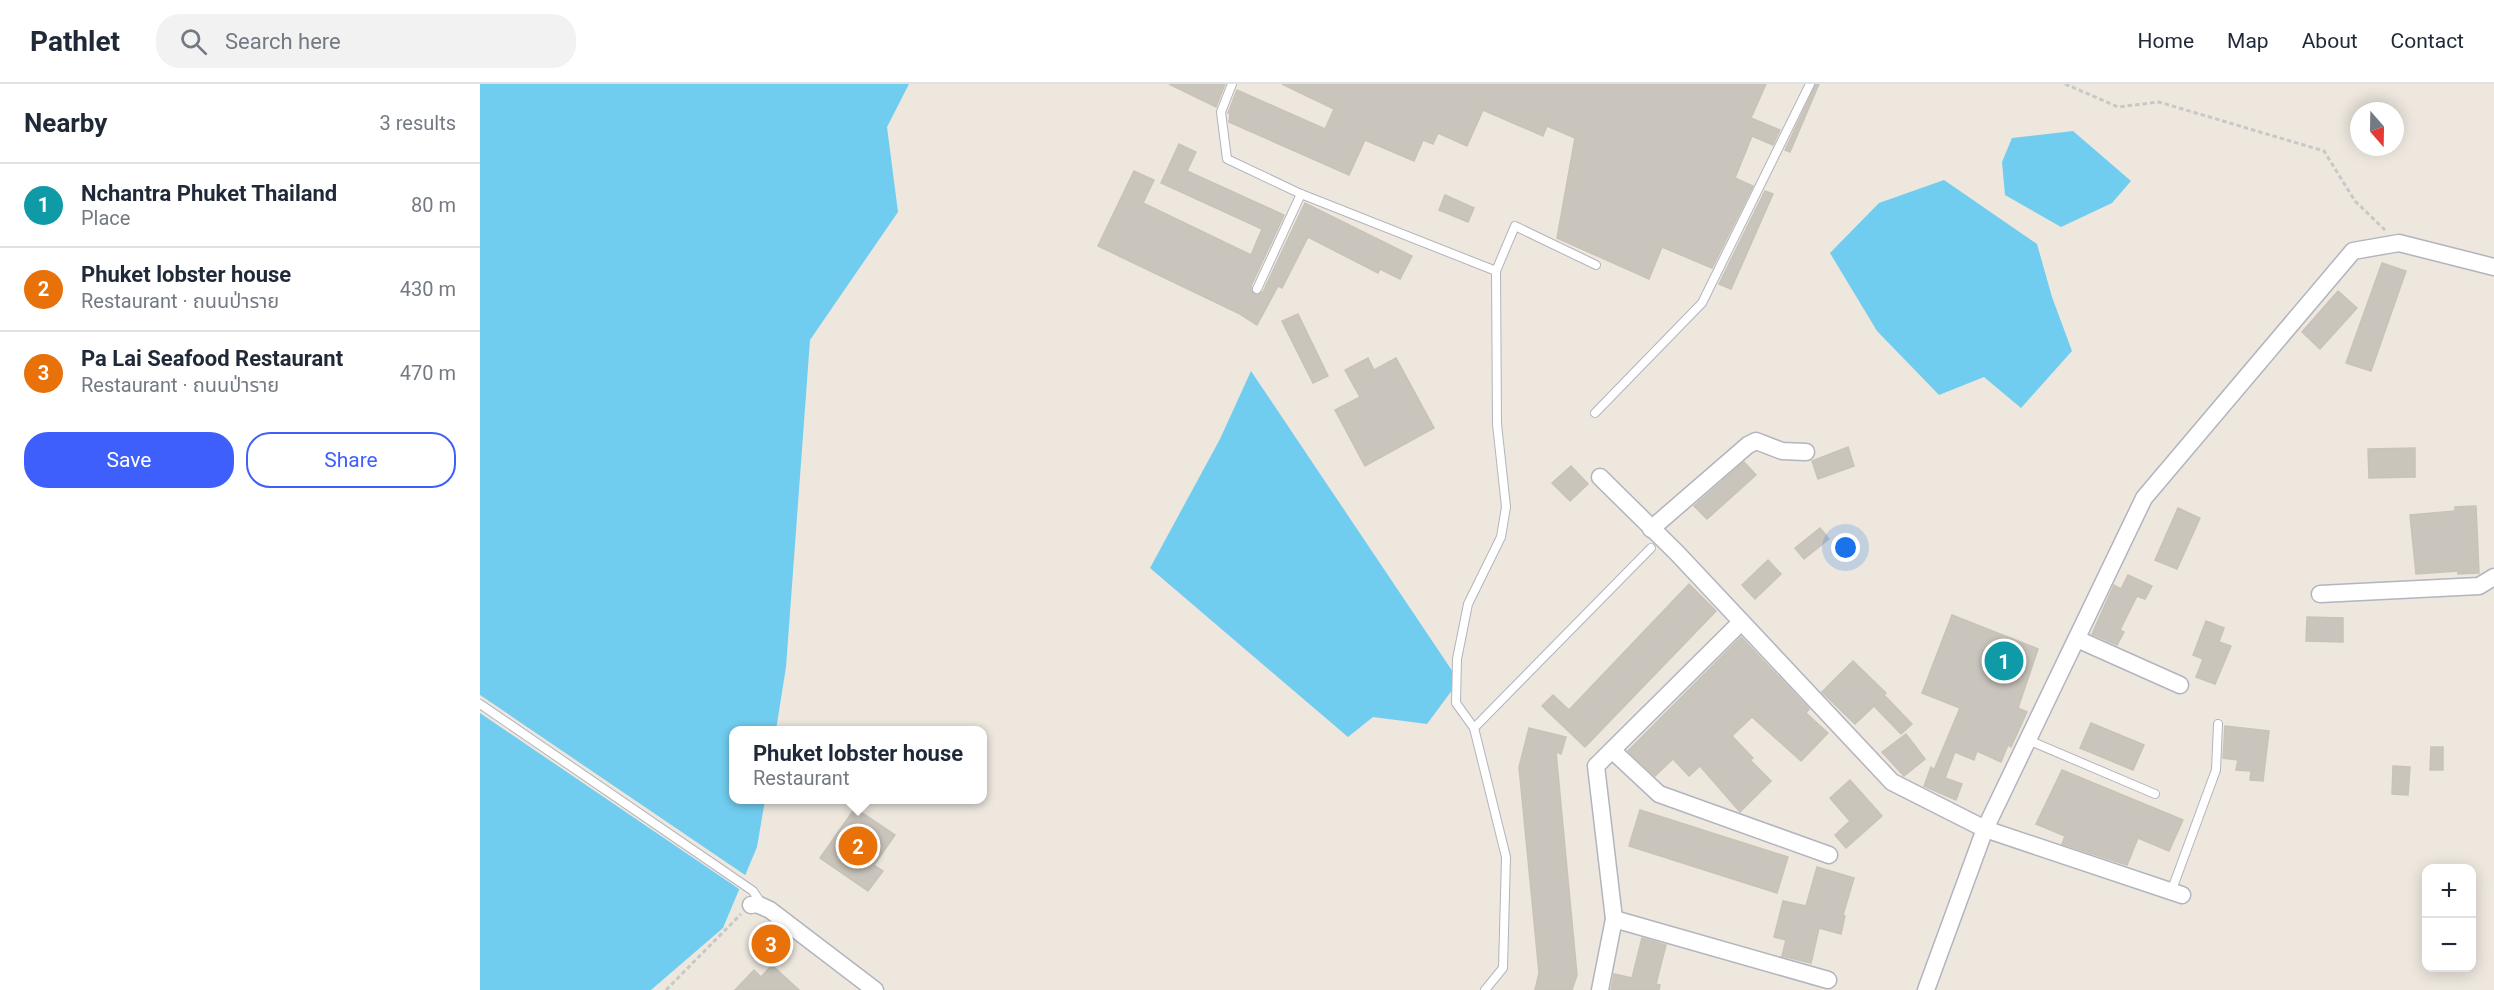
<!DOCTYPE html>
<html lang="en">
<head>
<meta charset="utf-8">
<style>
  :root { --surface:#fff; --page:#f2f2f3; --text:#1f2937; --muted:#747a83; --line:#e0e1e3; --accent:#3e5ffb }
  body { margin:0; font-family:Roboto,"Noto Sans Thai",sans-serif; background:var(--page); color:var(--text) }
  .controls { position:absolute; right:18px; bottom:18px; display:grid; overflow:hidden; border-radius:12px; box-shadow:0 3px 15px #0003 }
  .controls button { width:54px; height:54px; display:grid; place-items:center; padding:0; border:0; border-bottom:2px solid var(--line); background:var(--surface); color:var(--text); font:30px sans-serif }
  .compass { position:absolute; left:1870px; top:18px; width:54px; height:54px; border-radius:50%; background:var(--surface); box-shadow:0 3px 15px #0003; rotate:160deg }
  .you { position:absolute; left:1366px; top:464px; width:21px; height:21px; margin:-15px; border:4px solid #fff; border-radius:50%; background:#1a73e8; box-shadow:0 0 0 9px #1a73e833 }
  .badge { display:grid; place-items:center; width:39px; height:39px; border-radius:50%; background:var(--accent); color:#fff; font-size:20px; font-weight:700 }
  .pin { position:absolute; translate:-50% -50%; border:3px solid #fff; box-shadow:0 2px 6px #0006 }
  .popup { position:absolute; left:249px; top:642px; width:258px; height:78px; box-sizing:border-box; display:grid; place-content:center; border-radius:12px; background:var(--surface); filter:drop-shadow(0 2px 4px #0005); font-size:20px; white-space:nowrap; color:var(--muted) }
  .popup b { font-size:22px; color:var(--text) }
  .popup::after { content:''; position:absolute; left:50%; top:100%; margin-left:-12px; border:12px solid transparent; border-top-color:var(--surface) }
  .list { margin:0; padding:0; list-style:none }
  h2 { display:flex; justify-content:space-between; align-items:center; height:78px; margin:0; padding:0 24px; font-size:26px }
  h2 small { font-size:20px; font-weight:400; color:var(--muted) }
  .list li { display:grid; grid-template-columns:39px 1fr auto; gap:18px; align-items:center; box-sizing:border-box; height:84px; padding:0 24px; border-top:2px solid var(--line) }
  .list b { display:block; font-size:22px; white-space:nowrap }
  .list p { margin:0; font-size:20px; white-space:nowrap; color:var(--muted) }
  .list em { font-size:20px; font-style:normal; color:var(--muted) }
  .actions { display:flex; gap:12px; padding:18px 24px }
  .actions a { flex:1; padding:14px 0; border:2px solid var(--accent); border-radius:24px; text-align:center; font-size:21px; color:var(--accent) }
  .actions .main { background:var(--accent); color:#fff }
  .icon { flex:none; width:33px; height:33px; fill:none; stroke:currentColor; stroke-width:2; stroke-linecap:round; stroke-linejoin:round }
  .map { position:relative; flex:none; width:2014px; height:906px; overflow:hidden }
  header { display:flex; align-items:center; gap:36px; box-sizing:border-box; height:84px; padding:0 30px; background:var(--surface); border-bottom:2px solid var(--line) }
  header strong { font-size:28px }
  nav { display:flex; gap:33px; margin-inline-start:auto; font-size:21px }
  .search { width:420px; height:54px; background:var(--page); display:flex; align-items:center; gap:15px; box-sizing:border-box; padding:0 21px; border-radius:24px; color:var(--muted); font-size:22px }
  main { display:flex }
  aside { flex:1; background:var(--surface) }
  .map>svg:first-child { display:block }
  .water { fill:#71cdef }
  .pier { fill:#ede7de }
  .building { fill:#c9c5bc; stroke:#c9c3b7; stroke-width:1.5 }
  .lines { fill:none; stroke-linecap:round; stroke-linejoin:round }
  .service-casing { stroke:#b2b4bf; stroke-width:10 }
  .minor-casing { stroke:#b2b4bf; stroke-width:19 }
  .path { stroke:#c8c8c8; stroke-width:3; stroke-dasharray:4.5 3; stroke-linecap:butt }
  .service { stroke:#fff; stroke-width:8 }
  .minor { stroke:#fff; stroke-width:16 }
</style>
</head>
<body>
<header>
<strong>Pathlet</strong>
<div class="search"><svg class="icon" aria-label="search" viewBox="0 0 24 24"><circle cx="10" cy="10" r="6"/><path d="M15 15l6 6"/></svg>Search here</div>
<nav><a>Home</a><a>Map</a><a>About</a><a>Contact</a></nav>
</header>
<main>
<aside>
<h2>Nearby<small>3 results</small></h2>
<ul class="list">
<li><span class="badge" style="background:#0f9aa8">1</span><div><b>Nchantra Phuket Thailand</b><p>Place</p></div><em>80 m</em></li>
<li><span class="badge" style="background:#e8710a">2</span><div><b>Phuket lobster house</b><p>Restaurant · ถนนป่าราย</p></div><em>430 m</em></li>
<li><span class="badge" style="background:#e8710a">3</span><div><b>Pa Lai Seafood Restaurant</b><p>Restaurant · ถนนป่าราย</p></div><em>470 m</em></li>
</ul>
<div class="actions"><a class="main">Save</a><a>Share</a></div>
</aside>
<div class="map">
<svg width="2014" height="906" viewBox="0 0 2014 906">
  <rect width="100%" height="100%" fill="#ede7de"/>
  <!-- water -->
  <g class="water">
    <polygon points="0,0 429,0 407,43 418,128 330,256 306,583 296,646 254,646 254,716 285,716 277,763 243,844 171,906 0,906"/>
    <polygon points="1593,47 1651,97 1632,119 1581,143 1525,111 1522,78 1532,54"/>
    <polygon points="1464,96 1557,160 1572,213 1592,267 1541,324 1504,293 1459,311 1397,247 1350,169 1399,119"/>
    <polygon points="771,287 979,597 947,640 893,633 868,653 670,484 740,355"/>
  </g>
  <!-- pier -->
  <polygon class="pier" points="0,611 268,793 262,807 0,629"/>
  <!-- building -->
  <g class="building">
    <polygon points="689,0 745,0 736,23"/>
    <polygon points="802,0 1286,0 1271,34 1300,46 1293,61 1272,52 1255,94 1273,102 1232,184 1182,163 1169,195 1077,154 1095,54 1067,42 1063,52 1003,26 987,62 958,49 953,60 943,56 934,77 885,56 869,91 749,38 750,30 748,29 757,6 845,45 854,25"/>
    <polygon points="1336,0 1339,0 1310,68 1305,66"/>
    <polygon points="699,60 716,68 707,87 804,131 771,202 774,210 783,208 825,119 932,172 920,195 900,185 898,189 828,153 802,204 798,202 777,241 760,230 618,162 654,87 674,96 663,119 771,171 782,145 681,99"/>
    <polygon points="1285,107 1293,110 1251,205 1239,200"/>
    <polygon points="965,111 994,124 988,138 959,126"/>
    <polygon points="1902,179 1926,187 1891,287 1866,279"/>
    <polygon points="1858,207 1877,224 1840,265 1822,248"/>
    <polygon points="818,230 848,292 833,299 802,237"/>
    <polygon points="888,274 894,286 916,274 954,344 885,382 855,326 880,313 865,286"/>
    <polygon points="1368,363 1374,382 1338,395 1332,377"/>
    <polygon points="1935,364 1935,393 1889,394 1888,365"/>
    <polygon points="1264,378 1276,391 1227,435 1214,422"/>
    <polygon points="1091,382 1108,400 1090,417 1072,399"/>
    <polygon points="1996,422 1999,489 1978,490 1978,487 1936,490 1930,431 1975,427 1975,423"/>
    <polygon points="1698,424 1720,434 1697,485 1675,476"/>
    <polygon points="1340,444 1349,455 1324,475 1315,464"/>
    <polygon points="1288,476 1301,490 1275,515 1262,501"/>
    <polygon points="1648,491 1672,502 1665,515 1657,512 1640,546 1644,548 1637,561 1612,550 1634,501 1641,505"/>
    <polygon points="1209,500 1236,527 1105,663 1062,622 1073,611 1089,626"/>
    <polygon points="1472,531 1558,565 1538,624 1547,628 1531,663 1528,661 1521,678 1497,667 1494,676 1475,668 1465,694 1482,700 1476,716 1444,702 1451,683 1454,686 1480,624 1442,609"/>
    <polygon points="1827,533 1863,534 1863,558 1826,557"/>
    <polygon points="1726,537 1744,544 1739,558 1751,562 1735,600 1716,593 1723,575 1713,571"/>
    <polygon points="1261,553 1329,625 1326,629 1348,649 1321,677 1272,633 1252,652 1273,674 1270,676 1291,697 1260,728 1220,682 1209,692 1193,675 1175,692 1148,667"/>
    <polygon points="1373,577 1406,609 1404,611 1432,640 1421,650 1394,622 1375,640 1342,608"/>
    <polygon points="1611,639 1664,661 1653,686 1600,664"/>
    <polygon points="1745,642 1789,647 1783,697 1770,696 1771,687 1756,686 1758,676 1743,674"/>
    <polygon points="1049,644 1086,653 1081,670 1076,668 1097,891 1092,906 1055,906 1059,889 1039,683"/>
    <polygon points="1426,650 1445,675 1424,692 1402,668"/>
    <polygon points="1951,663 1963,663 1963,686 1950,686"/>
    <polygon points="1913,682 1930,683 1928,711 1912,710"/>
    <polygon points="1582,686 1703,736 1689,767 1658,754 1647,781 1582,760 1585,752 1556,740"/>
    <polygon points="1370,696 1402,732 1366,764 1355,751 1370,737 1350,714"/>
    <polygon points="375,724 415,751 394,781 403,787 388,807 340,774"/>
    <polygon points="1160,726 1308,773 1297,809 1149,762"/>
    <polygon points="1337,783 1374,794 1363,831 1365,832 1361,850 1339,844 1331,879 1302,872 1306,856 1294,853 1303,817 1326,822"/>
    <polygon points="1162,854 1186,861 1176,900 1180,901 1179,906 1131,906 1134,890 1152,894"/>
    <polygon points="292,881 319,906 255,906 274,886 281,893"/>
  </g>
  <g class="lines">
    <!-- service casing -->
    <g class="service-casing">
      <g id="service">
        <polyline points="752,0 741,28 747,75 821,110 1016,187 1017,340 1026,423 1021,453 988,520 977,575 976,619 994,644"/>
        <polyline points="1016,187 1035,142 1116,181"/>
        <polyline points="777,205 821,110"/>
        <polyline points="1115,329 1222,219 1330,0"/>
        <polyline points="0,620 273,807 281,819"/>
        <polyline points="1548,656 1675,710"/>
        <polyline points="1691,808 1736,686 1738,640"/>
        <polyline points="1005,906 1023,884 1026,773 994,644 1171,464"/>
      </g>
    </g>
    <!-- minor casing -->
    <g class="minor-casing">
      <g id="minor">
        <polyline points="1120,393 1197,469 1412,698 1505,745 1702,811"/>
        <polyline points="1171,445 1268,361 1276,357 1302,367 1326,368"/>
        <polyline points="1840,510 1999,502 2014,493"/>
        <polyline points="1597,555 1700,601"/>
        <polyline points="1133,667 1179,710 1349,771"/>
        <polyline points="271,821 277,820 290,826 395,906"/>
        <polyline points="1134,835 1348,896"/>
        <polyline points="1120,906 1134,835 1116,682 1255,544"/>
        <polyline points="1446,906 1505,745 1664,414 1873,167 1919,159 2014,183"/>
      </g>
    </g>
    <!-- path -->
    <g class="path">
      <polyline points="1585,0 1638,23 1679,18 1844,67 1875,117 1905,146"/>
      <polyline points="186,906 261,830"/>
    </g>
    <!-- service -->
    <use href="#service" class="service"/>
    <!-- minor -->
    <use href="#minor" class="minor"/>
  </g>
</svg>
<div class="controls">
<button>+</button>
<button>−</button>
</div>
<svg class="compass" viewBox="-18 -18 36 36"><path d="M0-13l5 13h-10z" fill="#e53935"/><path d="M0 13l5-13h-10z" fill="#747a83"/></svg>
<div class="you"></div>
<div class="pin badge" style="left:1524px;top:577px;background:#0f9aa8">1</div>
<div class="pin badge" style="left:378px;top:762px;background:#e8710a">2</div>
<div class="popup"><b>Phuket lobster house</b>Restaurant</div>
<div class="pin badge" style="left:291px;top:860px;background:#e8710a">3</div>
</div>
</main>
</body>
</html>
